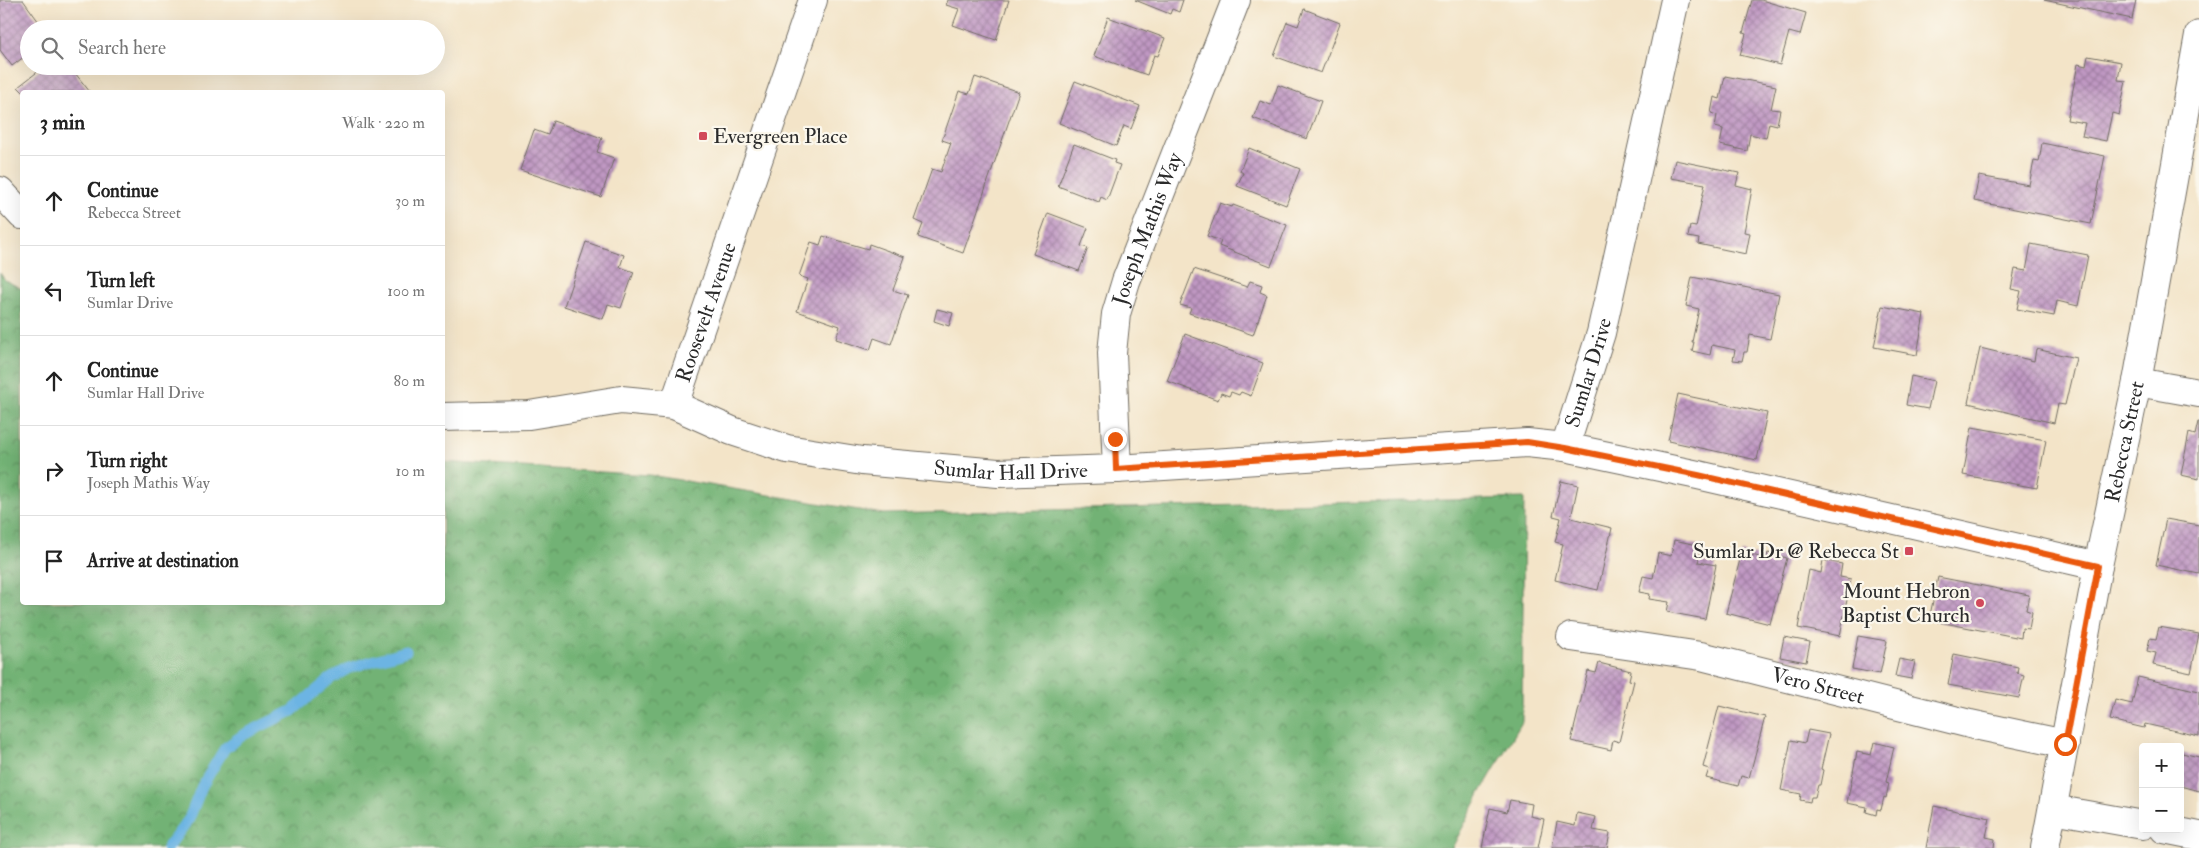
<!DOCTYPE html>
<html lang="en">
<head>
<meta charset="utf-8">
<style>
  :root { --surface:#fff; --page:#f2f2f2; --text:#222; --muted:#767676; --line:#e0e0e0 }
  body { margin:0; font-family:"IM FELL Double Pica",serif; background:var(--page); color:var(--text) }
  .controls { position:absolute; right:15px; bottom:15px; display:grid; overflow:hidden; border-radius:5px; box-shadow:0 5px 20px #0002 }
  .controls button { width:45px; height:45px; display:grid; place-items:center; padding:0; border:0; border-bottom:1px solid var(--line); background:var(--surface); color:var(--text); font:25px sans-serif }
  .stop { position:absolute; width:15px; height:15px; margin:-11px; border:4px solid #ea580c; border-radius:50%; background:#fff }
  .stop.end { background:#ea580c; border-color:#fff; box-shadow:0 1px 5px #0008 }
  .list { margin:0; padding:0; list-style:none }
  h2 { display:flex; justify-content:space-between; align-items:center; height:65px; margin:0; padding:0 20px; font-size:21px }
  h2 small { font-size:16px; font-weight:400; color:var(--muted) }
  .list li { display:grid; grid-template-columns:32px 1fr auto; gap:15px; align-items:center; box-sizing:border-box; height:90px; padding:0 20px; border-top:1px solid var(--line) }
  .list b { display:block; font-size:19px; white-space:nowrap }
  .list p { margin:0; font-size:16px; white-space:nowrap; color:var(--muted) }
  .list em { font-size:16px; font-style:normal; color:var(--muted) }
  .icon { flex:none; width:28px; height:28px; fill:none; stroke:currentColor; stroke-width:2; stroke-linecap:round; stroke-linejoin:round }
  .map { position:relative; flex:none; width:2199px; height:848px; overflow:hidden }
  .search { position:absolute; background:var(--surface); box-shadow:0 5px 20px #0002; left:20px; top:20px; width:425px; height:55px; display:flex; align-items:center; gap:12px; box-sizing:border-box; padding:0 18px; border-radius:28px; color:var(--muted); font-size:19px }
  .panel { position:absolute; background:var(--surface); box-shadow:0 5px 20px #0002; left:20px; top:90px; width:425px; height:515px; border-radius:5px }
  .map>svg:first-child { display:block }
  .forest { fill:url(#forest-crowns); stroke:#4e6e50 }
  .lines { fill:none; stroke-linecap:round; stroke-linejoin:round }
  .stream { stroke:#6cb4e3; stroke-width:11 }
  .building { fill:url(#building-cross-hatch) }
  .minor-casing { stroke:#716c62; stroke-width:30 }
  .minor { stroke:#fff; stroke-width:28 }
  .route { stroke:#ea580c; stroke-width:6 }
  .poi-dot { fill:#d1495b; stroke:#fbf7ec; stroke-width:2 }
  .labels { text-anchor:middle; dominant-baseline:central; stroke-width:4.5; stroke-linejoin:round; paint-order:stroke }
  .poi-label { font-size:21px; fill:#2b2b2b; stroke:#fbf7ec; text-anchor:end }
  .street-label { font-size:21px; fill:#2b2b2b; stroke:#fbf7ec }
</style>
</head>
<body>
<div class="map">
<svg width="2199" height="848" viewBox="0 0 2199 848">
  <defs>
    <pattern id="forest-crowns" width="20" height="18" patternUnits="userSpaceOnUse" patternTransform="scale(1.25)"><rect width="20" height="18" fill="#72b274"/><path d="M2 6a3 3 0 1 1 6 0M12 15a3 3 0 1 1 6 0" fill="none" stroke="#5e915f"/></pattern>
    <pattern id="building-cross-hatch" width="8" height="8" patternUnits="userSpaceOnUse" patternTransform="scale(1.25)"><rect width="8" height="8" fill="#c098c3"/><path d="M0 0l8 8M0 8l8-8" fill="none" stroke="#9c7c9f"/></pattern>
  </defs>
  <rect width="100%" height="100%" fill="#fbf7ec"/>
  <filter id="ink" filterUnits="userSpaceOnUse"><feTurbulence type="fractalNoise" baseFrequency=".02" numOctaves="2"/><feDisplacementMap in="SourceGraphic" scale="10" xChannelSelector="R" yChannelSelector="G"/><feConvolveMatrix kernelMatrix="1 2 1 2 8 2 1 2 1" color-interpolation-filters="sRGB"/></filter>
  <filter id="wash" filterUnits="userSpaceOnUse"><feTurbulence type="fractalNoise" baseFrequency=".0096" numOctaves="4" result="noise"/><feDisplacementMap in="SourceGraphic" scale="20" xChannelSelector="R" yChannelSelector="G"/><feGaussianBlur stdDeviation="1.12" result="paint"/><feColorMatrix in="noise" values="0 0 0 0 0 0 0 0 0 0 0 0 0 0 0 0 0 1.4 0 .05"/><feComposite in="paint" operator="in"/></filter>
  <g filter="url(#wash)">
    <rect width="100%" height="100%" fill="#f3e4c8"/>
    <!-- forest -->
    <polygon class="forest" points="0,273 5,280 22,289 22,602 442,602 443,462 650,475 883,514 1524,498 1522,722 1482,790 1452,848 0,848"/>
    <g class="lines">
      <!-- stream -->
      <polyline class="stream" points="167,848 189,819 202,786 225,748 243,735 292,711 330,679 349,668 406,651"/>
    </g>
    <g id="blocks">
      <!-- building -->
      <g class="building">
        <polygon points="0,0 23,0 44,29 29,29 29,53 12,66 0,50"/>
        <polygon points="948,0 1009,0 996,40 953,25 959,9 946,5"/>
        <polygon points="1135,0 1183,0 1179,12 1172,9 1170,14"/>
        <polygon points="1752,0 1761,0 1806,13 1800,35 1789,32 1780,65 1740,55 1746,34 1743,33"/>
        <polygon points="2044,0 2136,0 2132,19"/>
        <polygon points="1304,9 1340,23 1321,73 1274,56 1287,22 1298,26"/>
        <polygon points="1108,17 1165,38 1158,56 1154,55 1147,75 1094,56"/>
        <polygon points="2088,56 2121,62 2118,80 2126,81 2119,115 2112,113 2106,141 2082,136 2085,123 2067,120 2078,64 2086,66"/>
        <polygon points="45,66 84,66 75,73 90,92 23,92 18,87"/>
        <polygon points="1725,76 1776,86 1771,109 1780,110 1777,125 1769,123 1766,138 1750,134 1747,151 1720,145 1723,129 1715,127 1717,115 1711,113 1714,97 1720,99"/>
        <polygon points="975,77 1019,92 963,253 918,237 923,224 914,220 932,169 941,172 951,143 942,140 959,91 969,94"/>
        <polygon points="1075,81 1140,106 1131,129 1124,126 1116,146 1059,123"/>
        <polygon points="1278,85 1321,101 1307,139 1253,118 1260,101 1271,105"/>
        <polygon points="553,121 602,138 597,152 614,158 601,197 520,170 534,130 548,135"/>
        <polygon points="2042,143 2105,156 2091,224 1974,201 1979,176 2029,185 2034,161 2039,162"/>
        <polygon points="1074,144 1115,160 1114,163 1120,165 1107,200 1101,197 1099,202 1058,186"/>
        <polygon points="1249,148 1300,169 1286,205 1237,186 1243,173 1240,171"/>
        <polygon points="1675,160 1739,173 1736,185 1752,189 1744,232 1750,233 1746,254 1698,244 1699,239 1688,237 1690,226 1696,227 1705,184 1671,178"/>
        <polygon points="1220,203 1232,207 1233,205 1287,225 1271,266 1219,246 1221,241 1207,236"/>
        <polygon points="1048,213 1088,228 1081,246 1088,248 1079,271 1033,254"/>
        <polygon points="823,236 868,249 869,244 905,257 893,290 908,295 891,344 874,338 870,350 836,339 840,326 797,311 808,279 799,276 811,242 820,245"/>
        <polygon points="586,242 624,255 620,267 634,272 621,308 608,304 603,319 564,306"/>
        <polygon points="2031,244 2088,255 2078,306 2057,301 2054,316 2017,309 2021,291 2011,289 2015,269 2026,271"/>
        <polygon points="1194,269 1247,287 1250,281 1262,285 1260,292 1267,295 1253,335 1189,313 1191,308 1180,305"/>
        <polygon points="1692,277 1779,294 1770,339 1750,335 1747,352 1744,352 1742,361 1733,360 1735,350 1712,345 1710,355 1692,351 1694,342 1692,342 1699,309 1686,306"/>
        <polygon points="1882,306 1924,314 1917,355 1874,347"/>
        <polygon points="937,309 953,313 949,326 934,321"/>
        <polygon points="1185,334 1263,363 1251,396 1241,392 1239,395 1231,392 1229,396 1221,393 1218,400 1167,381"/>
        <polygon points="1980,348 2034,361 2036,349 2076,358 2065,405 2058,404 2054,423 1968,403"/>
        <polygon points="1911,376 1934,381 1928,409 1906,405"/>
        <polygon points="1678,394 1767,413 1757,460 1668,441"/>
        <polygon points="2198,422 2199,422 2199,479 2181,475 2189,433 2195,435"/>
        <polygon points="1972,427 2046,440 2037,488 1963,475"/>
        <polygon points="1561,481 1578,485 1571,518 1612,528 1598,590 1555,580 1563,544 1555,542 1561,518 1553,516"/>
        <polygon points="2166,519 2199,525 2199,574 2156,565"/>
        <polygon points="1674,540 1702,546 1698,562 1716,565 1705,619 1667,612 1669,602 1649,599 1650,594 1639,592 1643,576 1653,578 1658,553 1671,556"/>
        <polygon points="1742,552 1766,559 1768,553 1787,558 1770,624 1726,613"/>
        <polygon points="1823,560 1842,564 1840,577 1851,579 1840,636 1798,628 1809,570 1821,573"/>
        <polygon points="1938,577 2029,595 2026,610 2032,612 2029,629 2022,628 2021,638 1929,620"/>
        <polygon points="2159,627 2199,634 2191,673 2153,665 2156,653 2147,651 2150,638 2156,639"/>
        <polygon points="1858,636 1887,641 1880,674 1852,669"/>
        <polygon points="1784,637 1810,642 1806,662 1780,657"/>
        <polygon points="1954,654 2018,667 2017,673 2024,675 2019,698 1948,685"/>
        <polygon points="1899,659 1915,662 1911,679 1895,676"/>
        <polygon points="1599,663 1631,671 1629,680 1634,681 1619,742 1613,740 1611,750 1571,741 1588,671 1596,673"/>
        <polygon points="2138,677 2199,691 2199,736 2145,724 2144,728 2110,720 2115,700 2132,704"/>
        <polygon points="1719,706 1765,717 1749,778 1741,776 1738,786 1706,778 1709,769 1703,767"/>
        <polygon points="1808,730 1829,734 1821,769 1823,770 1820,785 1818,785 1815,797 1811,797 1810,802 1800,800 1801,794 1781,790 1791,740 1805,743"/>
        <polygon points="1874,742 1894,747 1886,782 1889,783 1886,798 1884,797 1881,810 1877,809 1876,815 1866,812 1867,807 1847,803 1857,752 1871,755"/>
        <polygon points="2182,753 2199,757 2199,791 2180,786"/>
        <polygon points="1510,800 1532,804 1530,816 1544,819 1538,848 1482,848 1490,808 1507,812"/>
        <polygon points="1934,806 1990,818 1986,837 1995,839 1994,848 1926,848"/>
        <polygon points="1577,813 1596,817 1593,830 1610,833 1607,848 1552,848 1557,822 1575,826"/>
      </g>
    </g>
  </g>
  <g filter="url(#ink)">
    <use href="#blocks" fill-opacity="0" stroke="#716c62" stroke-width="1"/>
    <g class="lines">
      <!-- minor casing -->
      <g class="minor-casing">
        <g id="minor">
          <polyline points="0,191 22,215"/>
          <polyline points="2137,382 2199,393"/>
          <path id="s1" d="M674,405L813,0"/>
          <path id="s2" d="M442,417L529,415L621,400L674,405L732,431L787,449L862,461L998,473L1117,469L1527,443L1565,447L1698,475L2098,566"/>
          <path id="s3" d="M1565,447L1601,333L1675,0"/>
          <path id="s4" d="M1117,469L1112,353L1116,314L1126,281L1236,0"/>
          <path id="s5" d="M1571,637L1701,656L1970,724L2065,744"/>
          <polyline points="2053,809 2143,825"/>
          <polyline points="2164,829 2199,836"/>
          <path id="s6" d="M2045,848L2098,566L2137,382L2199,35"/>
        </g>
      </g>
      <!-- minor -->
      <use href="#minor" class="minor"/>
    </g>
  </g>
  <g class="lines" filter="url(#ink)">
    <!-- route -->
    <polyline class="route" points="1115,439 1116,469 1527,442 1565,448 1698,475 2098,566 2065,744"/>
  </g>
  <!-- markers -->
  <g class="poi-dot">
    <rect x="698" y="131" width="10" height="10" rx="2.5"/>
    <rect x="1904" y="546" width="10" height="10" rx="2.5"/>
    <circle cx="1980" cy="603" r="5"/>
  </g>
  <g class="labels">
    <!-- poi labels -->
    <g class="poi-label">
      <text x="713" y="136" text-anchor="start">Evergreen Place</text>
      <text x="1899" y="551">Sumlar Dr @ Rebecca St</text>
      <text x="1970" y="591">Mount Hebron<tspan x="1970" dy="24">Baptist Church</tspan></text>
    </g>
    <!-- street labels -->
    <g class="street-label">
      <text stroke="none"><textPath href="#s4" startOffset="246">Joseph Mathis Way</textPath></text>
      <text stroke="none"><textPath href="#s1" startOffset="98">Roosevelt Avenue</textPath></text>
      <text stroke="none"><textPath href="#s3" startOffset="78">Sumlar Drive</textPath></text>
      <text stroke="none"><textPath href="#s6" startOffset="414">Rebecca Street</textPath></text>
      <text stroke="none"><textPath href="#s2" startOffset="580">Sumlar Hall Drive</textPath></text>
      <text stroke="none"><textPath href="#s5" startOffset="252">Vero Street</textPath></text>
    </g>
  </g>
</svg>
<div class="controls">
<button>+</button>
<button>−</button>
</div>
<div class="stop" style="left:2065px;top:744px"></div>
<div class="stop end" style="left:1115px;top:439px"></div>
<div class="search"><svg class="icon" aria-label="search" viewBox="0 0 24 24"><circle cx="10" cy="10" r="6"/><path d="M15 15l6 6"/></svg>Search here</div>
<section class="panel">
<h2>3 min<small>Walk · 220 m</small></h2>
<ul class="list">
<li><svg class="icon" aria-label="ahead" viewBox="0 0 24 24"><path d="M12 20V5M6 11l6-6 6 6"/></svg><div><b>Continue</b><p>Rebecca Street</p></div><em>30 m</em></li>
<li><svg class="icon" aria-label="left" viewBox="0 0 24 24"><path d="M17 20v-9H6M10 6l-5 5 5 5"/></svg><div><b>Turn left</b><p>Sumlar Drive</p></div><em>100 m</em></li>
<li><svg class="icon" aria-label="ahead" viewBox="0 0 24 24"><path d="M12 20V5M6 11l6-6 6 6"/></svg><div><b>Continue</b><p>Sumlar Hall Drive</p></div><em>80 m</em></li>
<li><svg class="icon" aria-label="right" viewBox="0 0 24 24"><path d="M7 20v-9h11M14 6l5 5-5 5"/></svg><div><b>Turn right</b><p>Joseph Mathis Way</p></div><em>10 m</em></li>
<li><svg class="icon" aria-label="arrive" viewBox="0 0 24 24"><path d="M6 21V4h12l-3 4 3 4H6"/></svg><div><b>Arrive at destination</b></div></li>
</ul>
</section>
</div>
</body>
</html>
